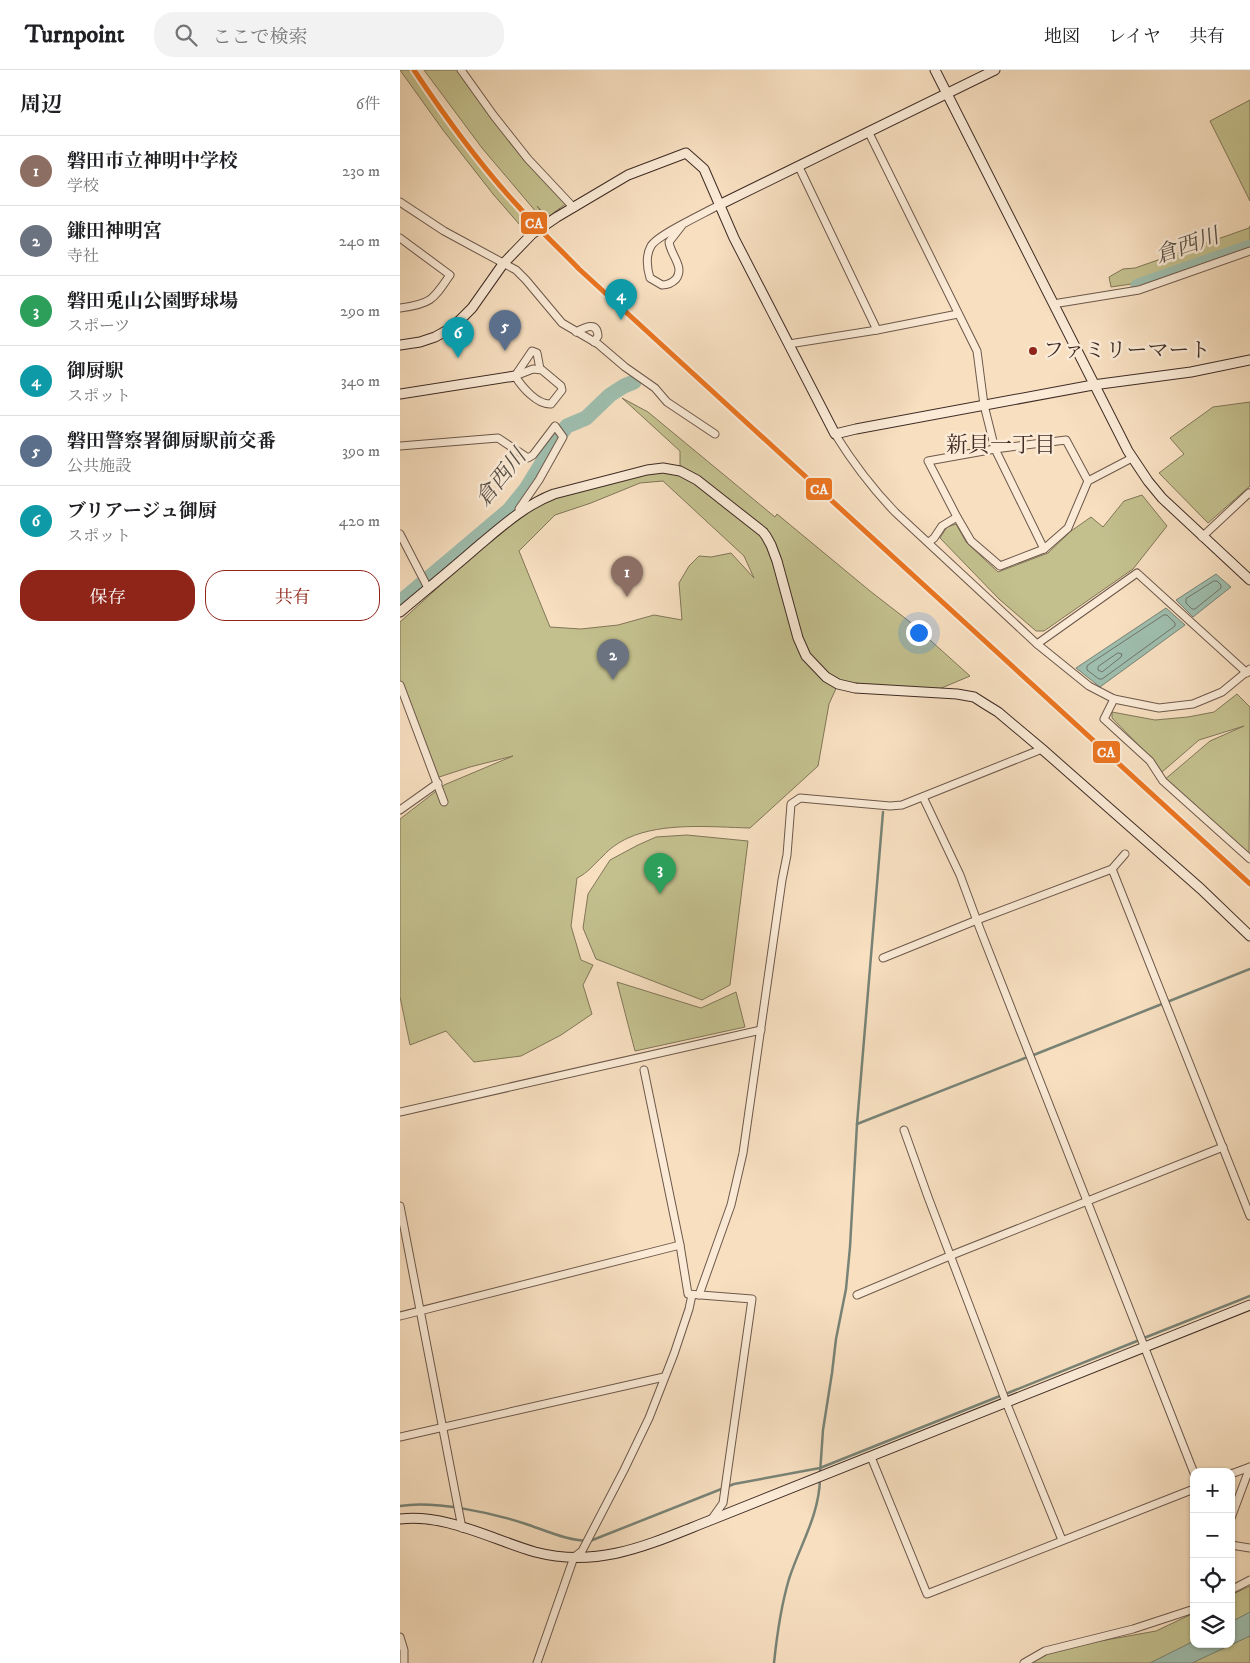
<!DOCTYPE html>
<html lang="ja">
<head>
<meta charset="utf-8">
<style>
  :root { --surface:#fff; --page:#f2f2f2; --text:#202124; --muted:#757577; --line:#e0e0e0; --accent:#8f2418 }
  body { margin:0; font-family:"IM FELL DW Pica","Noto Serif JP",serif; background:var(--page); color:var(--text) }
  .controls { position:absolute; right:15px; bottom:15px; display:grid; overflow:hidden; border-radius:10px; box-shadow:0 1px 4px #0004 }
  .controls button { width:45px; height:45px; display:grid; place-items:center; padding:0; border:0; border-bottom:1px solid var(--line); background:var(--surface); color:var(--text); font:25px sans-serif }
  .you { position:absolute; left:518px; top:562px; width:18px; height:18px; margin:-12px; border:4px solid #fff; border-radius:50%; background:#1a73e8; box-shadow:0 0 0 8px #1a73e833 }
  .badge { display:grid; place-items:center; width:32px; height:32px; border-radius:50%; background:var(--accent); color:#fff; font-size:16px; font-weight:700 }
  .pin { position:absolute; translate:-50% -41px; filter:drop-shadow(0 1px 2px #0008) }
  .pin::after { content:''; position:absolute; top:26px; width:18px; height:15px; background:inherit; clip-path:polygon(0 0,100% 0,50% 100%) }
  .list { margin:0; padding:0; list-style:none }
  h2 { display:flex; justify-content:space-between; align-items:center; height:65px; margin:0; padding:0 20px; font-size:21px }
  h2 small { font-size:16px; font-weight:400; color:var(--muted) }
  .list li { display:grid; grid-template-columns:32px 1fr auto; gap:15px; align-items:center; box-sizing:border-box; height:70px; padding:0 20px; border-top:1px solid var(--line) }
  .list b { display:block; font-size:19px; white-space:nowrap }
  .list p { margin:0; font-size:16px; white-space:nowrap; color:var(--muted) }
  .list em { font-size:16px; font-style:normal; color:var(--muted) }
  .actions { display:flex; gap:10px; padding:15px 20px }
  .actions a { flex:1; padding:11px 0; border:1px solid var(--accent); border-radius:20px; text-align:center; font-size:18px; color:var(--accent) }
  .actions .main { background:var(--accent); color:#fff }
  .icon { flex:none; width:28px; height:28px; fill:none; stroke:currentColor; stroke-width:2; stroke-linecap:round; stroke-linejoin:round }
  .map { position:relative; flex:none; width:850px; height:1593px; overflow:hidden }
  header { display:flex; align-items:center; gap:30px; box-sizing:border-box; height:70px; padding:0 25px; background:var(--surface); border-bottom:1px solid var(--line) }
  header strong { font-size:24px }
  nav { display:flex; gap:28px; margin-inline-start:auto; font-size:18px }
  .search { width:350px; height:45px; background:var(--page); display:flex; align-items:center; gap:12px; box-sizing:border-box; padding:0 18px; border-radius:20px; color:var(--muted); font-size:19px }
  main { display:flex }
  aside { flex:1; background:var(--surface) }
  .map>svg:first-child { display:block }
  .green { fill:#c3c08e; stroke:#817659; fill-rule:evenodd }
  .water { fill:#9ebdad; stroke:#788376 }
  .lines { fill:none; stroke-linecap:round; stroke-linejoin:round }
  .shore { stroke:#6e7468; stroke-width:1 }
  .stream { stroke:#788376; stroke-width:2.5 }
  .river { stroke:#9ebdad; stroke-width:15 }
  .street-casing { stroke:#6d584b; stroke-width:9 }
  .secondary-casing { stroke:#3f2b24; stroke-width:11 }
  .street { stroke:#faead6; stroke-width:7 }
  .secondary { stroke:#faead6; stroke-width:9 }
  .rail-1-casing { stroke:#faead6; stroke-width:9 }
  .rail-1 { stroke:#eb7521; stroke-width:5 }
  .poi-dot { fill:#8f2418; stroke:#faead6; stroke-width:2 }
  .labels { text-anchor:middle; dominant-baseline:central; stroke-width:5; stroke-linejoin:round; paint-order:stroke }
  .poi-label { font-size:21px; fill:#3f2b24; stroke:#faead6; text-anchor:start }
  .water-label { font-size:22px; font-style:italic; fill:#575046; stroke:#faead6 }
  .neighbourhood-label { font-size:22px; fill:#3f2b24; stroke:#faead6 }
  .line-badge { stroke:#faead6; stroke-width:2 }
  .badge-label { font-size:14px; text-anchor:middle; font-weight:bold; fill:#fff }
</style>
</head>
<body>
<header>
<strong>Turnpoint</strong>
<div class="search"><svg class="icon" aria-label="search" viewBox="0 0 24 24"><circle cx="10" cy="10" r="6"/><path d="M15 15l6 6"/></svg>ここで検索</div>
<nav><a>地図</a><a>レイヤ</a><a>共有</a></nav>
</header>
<main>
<aside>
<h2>周辺<small>6件</small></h2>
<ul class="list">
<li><span class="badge" style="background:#8d6e63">1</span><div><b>磐田市立神明中学校</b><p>学校</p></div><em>230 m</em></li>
<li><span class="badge" style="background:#6b7280">2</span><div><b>鎌田神明宮</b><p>寺社</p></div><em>240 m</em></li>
<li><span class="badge" style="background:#2e9e5b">3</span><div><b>磐田兎山公園野球場</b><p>スポーツ</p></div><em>290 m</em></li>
<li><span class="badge" style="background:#0f9aa8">4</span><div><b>御厨駅</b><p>スポット</p></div><em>340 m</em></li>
<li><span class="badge" style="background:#5c6f8a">5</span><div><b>磐田警察署御厨駅前交番</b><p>公共施設</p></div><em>390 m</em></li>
<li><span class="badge" style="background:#0f9aa8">6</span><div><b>ブリアージュ御厨</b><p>スポット</p></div><em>420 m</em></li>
</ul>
<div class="actions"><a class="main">保存</a><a>共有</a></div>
</aside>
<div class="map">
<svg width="850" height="1593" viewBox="0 0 850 1593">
  <rect width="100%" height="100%" fill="#f7dfc0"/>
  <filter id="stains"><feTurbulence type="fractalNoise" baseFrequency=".004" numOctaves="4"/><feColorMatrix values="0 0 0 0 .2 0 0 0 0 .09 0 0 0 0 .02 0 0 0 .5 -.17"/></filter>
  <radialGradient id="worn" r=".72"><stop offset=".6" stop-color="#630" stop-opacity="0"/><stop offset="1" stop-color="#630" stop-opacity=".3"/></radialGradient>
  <!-- green -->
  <g class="green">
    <path d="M0,0H11C47,56 89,107 132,157L126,162L93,124L43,60Z"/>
    <polygon points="24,0 60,0 167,133 148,147 137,136 146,148 143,150 82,78"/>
    <polygon points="850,30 850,131 810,51"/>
    <polygon points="850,156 850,174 738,213 711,217 709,207 723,199 735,198 849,158"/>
    <path d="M222,328L248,342L375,447L377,444L470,521L510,552L570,606L532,622L438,614L429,634L418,696L350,758C312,757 263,752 228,768C219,772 209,779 203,786C194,794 188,803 177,808L171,856L181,890L193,895L183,915L192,944L161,965L121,986L74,992L46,961L10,975L0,927V749L44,715L113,686L70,697L36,708L0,615V552L56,501L89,468L136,435L156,425L229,405L280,401V381ZM263,411L344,486L354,508L331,483L311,487L299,486L289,496L279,513L282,550L254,545L218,555L181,559L150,557L119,481L155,445L191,433L240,413ZM367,458L366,466L377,479L386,521L371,475L363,462Z"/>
    <polygon points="850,332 850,416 808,453 759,403 784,384 770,368 813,337"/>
    <polygon points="742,425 767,456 733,499 644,561 636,561 599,529 540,468 547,457 556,454 566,472 598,502 648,483 671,461 691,447 703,457 724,431"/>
    <polygon points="837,624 850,637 849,789 808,746 797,741 763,711 810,671 844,656 799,670 762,702 753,690 712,648 712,642 755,650 788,647 814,642"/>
    <polygon points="287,765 348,771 330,915 302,930 196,889 183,858 188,824 210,790 238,775 256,767"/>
    <polygon points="217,912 301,938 336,922 345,957 235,981"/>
    <polygon points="850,1516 850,1593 630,1593 645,1581 756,1561 794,1543 794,1574 831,1574 831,1525"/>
  </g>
  <!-- water -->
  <g class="water">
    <polygon points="816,504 831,517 793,547 776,530"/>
    <polygon points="766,538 785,555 700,617 676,598"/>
    <polygon points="850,1542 850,1566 792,1593 750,1593 794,1571 794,1574 831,1574 831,1552"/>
  </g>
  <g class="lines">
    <!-- shore -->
    <g class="shore">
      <polygon points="814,511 817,511 821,515 821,518 795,539 792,539 786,533 786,529"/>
      <polygon points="764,545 767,545 775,553 775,556 702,609 699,609 687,600 687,596"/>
      <polygon points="718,583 722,584 721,587 702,602 698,600 698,597"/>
    </g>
    <!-- stream -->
    <g class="stream">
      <polyline points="767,932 850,899"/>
      <polyline points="631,986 762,934"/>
      <polyline points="457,1054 625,988"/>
      <polyline points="744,1268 850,1226"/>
      <polyline points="608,1323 737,1271"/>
      <polyline points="420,1403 423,1360 432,1303 436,1269 446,1219 450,1177 457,1054 483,742"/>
      <path d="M0,1436C34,1430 93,1443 126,1454C147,1461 168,1471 190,1471L334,1414L420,1398L600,1326"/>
      <path d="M374,1593C377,1564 381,1536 389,1509C400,1475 419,1446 420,1409"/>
    </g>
    <!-- river -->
    <g class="river">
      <polyline points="738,216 850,177"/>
      <polyline points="0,532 109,440 126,419 158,367 167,356 186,348 210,325 224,316 234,312"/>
    </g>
    <!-- street casing -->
    <g class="street-casing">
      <g id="street">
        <polyline points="61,0 94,46 128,89 174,138"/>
        <polyline points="469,63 577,281 584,335 595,379 528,391 557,447 542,456 534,468 529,472"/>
        <polyline points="399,97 477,260"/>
        <polyline points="0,132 44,161 116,200 126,210 162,253 198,274 225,297 255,318 267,332 315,364"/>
        <path d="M283,154L269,172C271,186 285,197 276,209C272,213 267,215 262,215L250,208C247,198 246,185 251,176C257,165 305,143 319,135"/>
        <path d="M0,168L50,205C33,230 31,234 0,238"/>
        <polyline points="653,234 739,220 850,181"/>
        <path d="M176,262C185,257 197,251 198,266L194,272"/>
        <polyline points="389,274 477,260 558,244"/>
        <path d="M133,299L142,300L161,316L162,320L151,334C137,335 122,317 115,306Z"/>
        <polyline points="115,306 132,281 137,283 140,299"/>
        <path d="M435,364C453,393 472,418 495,442L637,574L689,616L714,629L759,638L793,634L822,622L850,599"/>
        <polyline points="0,376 98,368 128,388 133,385 155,356 163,367 139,410 119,439 120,443"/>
        <polyline points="557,447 571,471 600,496 644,479 668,458 688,411 732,388"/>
        <polyline points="0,464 28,518"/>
        <polyline points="802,467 849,423 850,424"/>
        <polyline points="644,479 595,379 666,370 688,411"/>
        <polyline points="637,574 737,503 847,603"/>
        <polyline points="0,615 44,732"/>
        <polyline points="714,629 704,649 750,691 763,711 850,789"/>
        <polyline points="523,727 560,805 580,859 794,1403"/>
        <polyline points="0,740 38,713"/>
        <polyline points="712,799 850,1146"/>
        <polyline points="483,888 577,850 712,799 725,784"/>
        <polyline points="244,1000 280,1175 288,1224 352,1229 323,1433 311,1450"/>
        <polyline points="0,1042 361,960"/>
        <polyline points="504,1060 528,1127 606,1332 662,1470"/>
        <polyline points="0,1136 62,1458"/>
        <polyline points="299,1225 331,1135 343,1083 382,810 387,785 391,734 400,728 490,736 502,735 642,679"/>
        <polyline points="457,1225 552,1185 823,1077"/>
        <polyline points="0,1246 280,1175"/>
        <polyline points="0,1367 264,1307"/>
        <polyline points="471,1387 527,1524 794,1419"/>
        <polyline points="831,1404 850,1397"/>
        <polyline points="831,1448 850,1397"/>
        <polyline points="831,1475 850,1478"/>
        <polyline points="831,1520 850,1510"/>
        <polyline points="0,1567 4,1580 4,1593"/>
        <polyline points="137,1593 174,1487 182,1481 224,1400 249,1348 274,1284 289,1239 292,1225"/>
        <polyline points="624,1593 645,1581 733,1559 794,1539"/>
      </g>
    </g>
    <!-- secondary casing -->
    <g class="secondary-casing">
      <g id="secondary">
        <polyline points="535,0 728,381 748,411 762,428 850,510"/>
        <polyline points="319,135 595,0"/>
        <polyline points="0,275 20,272 35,267 53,257 72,238 103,194 132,164 157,147 228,105 286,83 304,99 334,168 435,364 456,359 693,315 791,302 850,290"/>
        <polyline points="0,324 115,306"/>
        <path d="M0,542C26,520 52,499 77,477C101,457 125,435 154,424L247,400L263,398L280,401L297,410L363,462L366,466L371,475L377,491L398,568L406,586L426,607L438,614L455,618L557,624L574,627L585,634L598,642L642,679L801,819L850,866"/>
        <path d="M0,1449C45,1443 93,1470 135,1482C201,1499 252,1473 311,1450L850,1235"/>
      </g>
    </g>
    <!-- street -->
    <use href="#street" class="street"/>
    <!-- secondary -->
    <use href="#secondary" class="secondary"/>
    <!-- rail-1 casing -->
    <g class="rail-1-casing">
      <path id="rail-1" d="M14,0C46,48 79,94 118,136C137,158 159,178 179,199L850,814"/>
    </g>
    <!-- rail-1 -->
    <use href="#rail-1" class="rail-1"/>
  </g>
  <!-- markers -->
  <circle class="poi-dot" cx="633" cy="281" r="5"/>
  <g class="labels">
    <!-- poi labels -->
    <g class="poi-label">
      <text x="643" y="281">ファミリーマート</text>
    </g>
    <!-- water labels -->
    <g class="water-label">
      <text transform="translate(787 176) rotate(-19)">倉西川</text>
      <text transform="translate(101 408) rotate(-51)">倉西川</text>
    </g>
    <!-- neighbourhood labels -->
    <g class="neighbourhood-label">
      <text x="601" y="375">新貝一丁目</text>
    </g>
  </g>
  <g class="line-badge">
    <rect x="120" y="141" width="28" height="24" rx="5" fill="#eb7521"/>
    <rect x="405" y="407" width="28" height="24" rx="5" fill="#eb7521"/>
    <rect x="692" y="670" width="29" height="24" rx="5" fill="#eb7521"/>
  </g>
  <g class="badge-label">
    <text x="134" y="158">CA</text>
    <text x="419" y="424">CA</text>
    <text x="706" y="687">CA</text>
  </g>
  <rect width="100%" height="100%" filter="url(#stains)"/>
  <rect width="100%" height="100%" fill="url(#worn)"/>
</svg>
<div class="controls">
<button>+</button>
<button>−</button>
<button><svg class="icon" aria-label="locate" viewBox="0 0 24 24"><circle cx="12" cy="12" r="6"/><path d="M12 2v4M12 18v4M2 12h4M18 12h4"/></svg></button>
<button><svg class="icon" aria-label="layers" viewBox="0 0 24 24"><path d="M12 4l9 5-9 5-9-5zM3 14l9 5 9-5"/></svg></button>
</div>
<div class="you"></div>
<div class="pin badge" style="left:227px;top:527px;background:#8d6e63">1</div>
<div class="pin badge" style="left:213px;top:610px;background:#6b7280">2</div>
<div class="pin badge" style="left:260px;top:824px;background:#2e9e5b">3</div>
<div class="pin badge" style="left:221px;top:250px;background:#0f9aa8">4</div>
<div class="pin badge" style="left:105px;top:281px;background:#5c6f8a">5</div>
<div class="pin badge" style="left:58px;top:288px;background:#0f9aa8">6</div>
</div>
</main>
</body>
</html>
